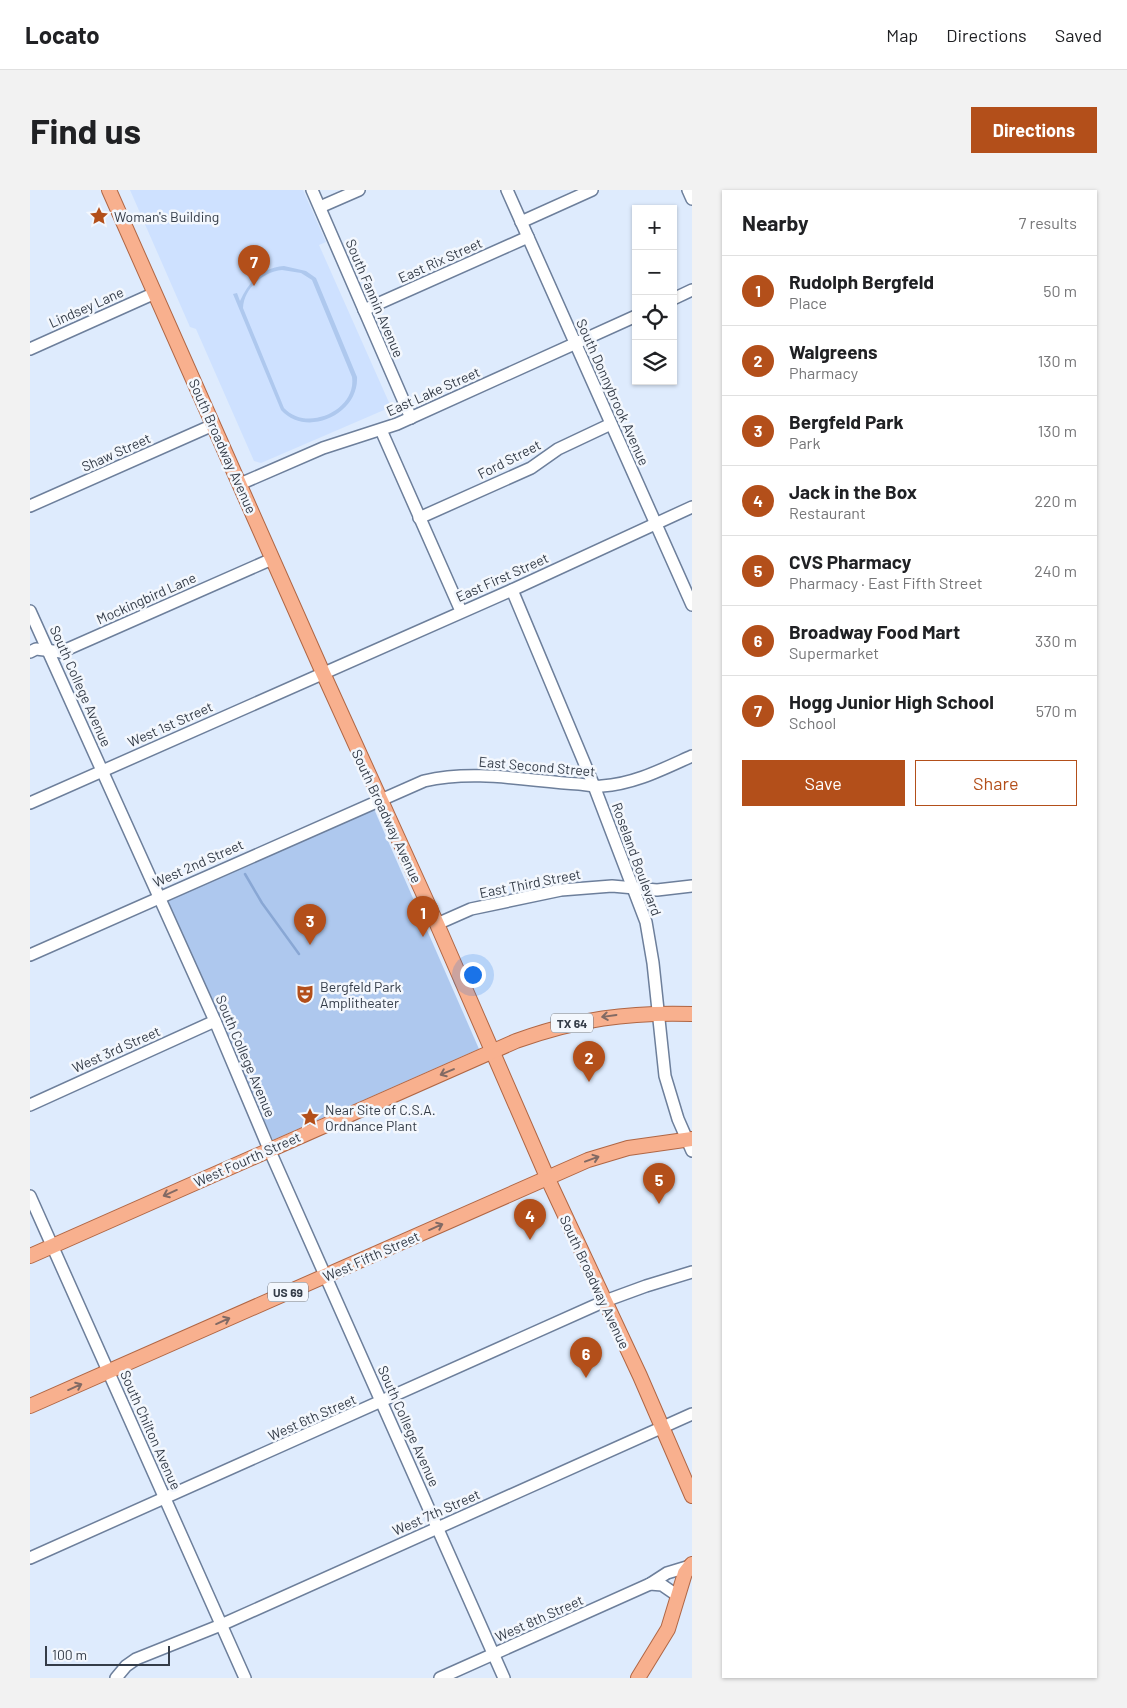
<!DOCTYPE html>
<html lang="en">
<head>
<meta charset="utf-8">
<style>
  :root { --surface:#fff; --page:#f2f2f2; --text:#202124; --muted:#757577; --line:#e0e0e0; --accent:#b34f1a }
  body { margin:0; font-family:Barlow,sans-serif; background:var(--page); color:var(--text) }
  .controls { position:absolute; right:15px; top:15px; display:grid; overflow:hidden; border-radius:0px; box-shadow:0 1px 4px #0004 }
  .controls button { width:45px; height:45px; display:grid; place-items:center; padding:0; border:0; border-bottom:1px solid var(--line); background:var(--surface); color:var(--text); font:25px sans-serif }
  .scale { position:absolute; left:15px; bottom:12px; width:125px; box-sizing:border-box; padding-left:5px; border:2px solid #343c48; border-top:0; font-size:14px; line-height:18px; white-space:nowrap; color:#343c48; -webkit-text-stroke:4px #f3f7fd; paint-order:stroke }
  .you { position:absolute; left:442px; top:784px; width:18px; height:18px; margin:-12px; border:4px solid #fff; border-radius:50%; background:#1a73e8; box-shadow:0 0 0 8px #1a73e833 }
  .badge { display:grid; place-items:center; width:32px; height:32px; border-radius:50%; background:var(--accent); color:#fff; font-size:16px; font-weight:700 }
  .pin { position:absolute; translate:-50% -41px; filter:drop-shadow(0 1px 2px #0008) }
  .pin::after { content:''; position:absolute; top:26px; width:18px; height:15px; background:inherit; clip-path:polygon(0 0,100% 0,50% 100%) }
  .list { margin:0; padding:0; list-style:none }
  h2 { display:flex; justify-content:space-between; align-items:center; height:65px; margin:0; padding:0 20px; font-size:21px }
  h2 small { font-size:16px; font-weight:400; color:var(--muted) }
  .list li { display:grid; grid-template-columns:32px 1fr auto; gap:15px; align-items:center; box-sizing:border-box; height:70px; padding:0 20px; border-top:1px solid var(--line) }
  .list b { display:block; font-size:19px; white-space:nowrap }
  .list p { margin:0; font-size:16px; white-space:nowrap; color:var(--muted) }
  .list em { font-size:16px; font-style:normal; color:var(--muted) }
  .actions { display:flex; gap:10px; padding:15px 20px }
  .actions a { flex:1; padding:11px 0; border:1px solid var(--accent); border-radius:0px; text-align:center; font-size:18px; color:var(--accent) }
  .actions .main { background:var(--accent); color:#fff }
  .icon { flex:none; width:28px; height:28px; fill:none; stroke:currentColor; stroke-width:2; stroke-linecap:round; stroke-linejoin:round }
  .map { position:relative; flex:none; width:662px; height:1488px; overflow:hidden; border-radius:0px }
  header { display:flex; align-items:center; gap:30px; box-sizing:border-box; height:70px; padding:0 25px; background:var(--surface); border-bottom:1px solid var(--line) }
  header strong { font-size:24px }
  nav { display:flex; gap:28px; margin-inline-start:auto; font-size:18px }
  .intro { display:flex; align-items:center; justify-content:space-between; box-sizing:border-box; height:120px; padding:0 30px }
  h1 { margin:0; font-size:35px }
  .button { padding:12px 22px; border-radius:0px; background:var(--accent); color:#fff; font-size:18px; font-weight:700 }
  main { display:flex; gap:30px; padding:0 30px }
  aside { flex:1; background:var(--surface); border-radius:0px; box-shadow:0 1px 4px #0004 }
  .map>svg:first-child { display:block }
  .built { fill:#cee1ff }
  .green { fill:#aec8ee; fill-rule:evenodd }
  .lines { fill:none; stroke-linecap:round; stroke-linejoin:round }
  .stream { stroke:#89a7d4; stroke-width:2.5 }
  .minor-casing { stroke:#6d7f9b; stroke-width:14 }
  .major-casing { stroke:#b06644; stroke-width:16 }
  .minor { stroke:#fff; stroke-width:11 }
  .major { stroke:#f8b08e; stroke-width:14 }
  .oneway { stroke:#826a64 }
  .labels { text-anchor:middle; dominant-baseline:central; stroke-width:5; stroke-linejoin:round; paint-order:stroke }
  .shield { fill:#f3f7fd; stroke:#6d747e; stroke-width:1 }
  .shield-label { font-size:12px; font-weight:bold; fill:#343c48 }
  .poi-label { font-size:14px; fill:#343c48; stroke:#f3f7fd; text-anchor:start }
  .street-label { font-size:14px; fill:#343c48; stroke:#f3f7fd }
</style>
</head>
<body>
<header>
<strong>Locato</strong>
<nav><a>Map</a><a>Directions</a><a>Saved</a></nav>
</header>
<div class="intro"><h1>Find us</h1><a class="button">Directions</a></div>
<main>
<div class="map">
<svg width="662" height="1488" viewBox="0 0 662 1488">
  <rect width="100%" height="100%" fill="#deebfd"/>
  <!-- built -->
  <polygon class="built" points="100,0 273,0 296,52 289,55 361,217 231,273 224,271 166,139 160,137"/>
  <!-- green -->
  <g class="green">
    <path d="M254,76L276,81L286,88L327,187C329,225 276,248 251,220L203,104L207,103L210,111C219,91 232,78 254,76ZM252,80L271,83L282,90L322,187C327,220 277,243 254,218L213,118C214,98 233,82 252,80Z"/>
    <polygon points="344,619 449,859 243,950 135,710"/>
  </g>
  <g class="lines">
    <!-- stream -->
    <polyline class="stream" points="215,684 232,713 269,764"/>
    <!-- minor casing -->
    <g class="minor-casing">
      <g id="minor">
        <polyline points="282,0 381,228"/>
        <polyline points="477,0 662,415"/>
        <polyline points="658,0 662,9"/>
        <polyline points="290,17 329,0"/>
        <polyline points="491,32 562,0"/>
        <polyline points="643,109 662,100"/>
        <polyline points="334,120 498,47"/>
        <polyline points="0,159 125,103"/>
        <polyline points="351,240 431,421"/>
        <polyline points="210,294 293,258 367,234 606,126"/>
        <polyline points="0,316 183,235"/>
        <polyline points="389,328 501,278 528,259 581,234"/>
        <polyline points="482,400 564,596 616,732 623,773 635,886 648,929 662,961"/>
        <polyline points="0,421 185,831 239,959 474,1488"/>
        <polyline points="0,462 6,459 31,462 242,369"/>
        <polyline points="0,613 482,400 662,317"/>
        <polyline points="407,734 441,719 531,700 582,696 627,700 662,696"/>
        <path d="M0,765L394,591C446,579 497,591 549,594C557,595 564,597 572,596C604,594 633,579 662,566"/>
        <polyline points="0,915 185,831"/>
        <polyline points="0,1006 215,1488"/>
        <polyline points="0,1368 575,1111 616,1096 662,1082"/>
        <polyline points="620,1394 632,1395 648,1406"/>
        <polyline points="86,1488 96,1476 106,1469 191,1435 662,1224"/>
        <polyline points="410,1488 620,1394 637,1383 660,1376"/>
      </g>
    </g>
    <!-- major casing -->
    <g class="major-casing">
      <g id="major">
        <polyline points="79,0 293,483 407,734 517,987 610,1186 662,1306"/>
        <path d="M0,1066L486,851C547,829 598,822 662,824"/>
        <polyline points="0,1216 558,970 598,958 662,949"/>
        <polyline points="608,1488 638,1439 655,1383 662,1374"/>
      </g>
    </g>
    <!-- minor -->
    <use href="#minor" class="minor"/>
    <!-- major -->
    <use href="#major" class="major"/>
  </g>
  <!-- one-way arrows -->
  <defs><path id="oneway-shaft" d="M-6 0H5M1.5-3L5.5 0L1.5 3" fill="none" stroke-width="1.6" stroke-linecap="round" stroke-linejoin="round" transform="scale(1.25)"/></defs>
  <g class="oneway">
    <use href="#oneway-shaft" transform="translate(579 826) rotate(172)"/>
    <use href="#oneway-shaft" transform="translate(417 882) rotate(157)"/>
    <use href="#oneway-shaft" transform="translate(562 969) rotate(-20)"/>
    <use href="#oneway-shaft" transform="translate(140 1003) rotate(156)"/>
    <use href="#oneway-shaft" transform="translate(406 1037) rotate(-24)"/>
    <use href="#oneway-shaft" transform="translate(193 1131) rotate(-24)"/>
    <use href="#oneway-shaft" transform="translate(45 1197) rotate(-24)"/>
  </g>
  <!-- icons -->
  <defs>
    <g id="sight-bare" transform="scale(1.5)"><path d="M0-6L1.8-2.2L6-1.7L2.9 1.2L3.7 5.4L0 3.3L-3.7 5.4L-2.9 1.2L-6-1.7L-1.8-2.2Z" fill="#b34f1a" stroke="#f3f7fd" stroke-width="2.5" paint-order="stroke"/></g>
    <g id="theatre-bare" transform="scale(1.5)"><path d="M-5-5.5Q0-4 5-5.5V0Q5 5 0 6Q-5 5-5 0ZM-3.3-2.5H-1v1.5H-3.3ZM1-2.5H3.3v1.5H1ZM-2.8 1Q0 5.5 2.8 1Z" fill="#b34f1a" stroke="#f3f7fd" stroke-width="2.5" paint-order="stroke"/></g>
  </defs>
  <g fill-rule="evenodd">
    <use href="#sight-bare" x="69" y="26"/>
    <use href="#theatre-bare" x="275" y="804"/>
    <use href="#sight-bare" x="280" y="927"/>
  </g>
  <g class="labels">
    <!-- shield labels -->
    <g class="shield">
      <rect x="521" y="823.5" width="42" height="19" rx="4"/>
      <rect x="238" y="1092.5" width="40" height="19" rx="4"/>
    </g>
    <g class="shield-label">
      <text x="542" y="833">TX 64</text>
      <text x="258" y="1102">US 69</text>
    </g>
    <!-- poi labels -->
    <g class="poi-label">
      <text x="84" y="26">Woman's Building</text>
      <text x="290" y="796">Bergfeld Park<tspan x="290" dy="16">Amplitheater</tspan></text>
      <text x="295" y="919">Near Site of C.S.A.<tspan x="295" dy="16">Ordnance Plant</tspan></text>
    </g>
    <!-- street labels -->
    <g class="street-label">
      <text transform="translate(410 70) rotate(-24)">East Rix Street</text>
      <text transform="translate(345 108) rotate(67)">South Fannin Avenue</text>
      <text transform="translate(56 117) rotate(-24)">Lindsey Lane</text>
      <text transform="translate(403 201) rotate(-24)">East Lake Street</text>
      <text transform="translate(583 202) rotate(66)">South Donnybrook Avenue</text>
      <text transform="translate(193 256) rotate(66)">South Broadway Avenue</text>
      <text transform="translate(86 262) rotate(-24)">Shaw Street</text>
      <text transform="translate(479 269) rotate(-27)">Ford Street</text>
      <text transform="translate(472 387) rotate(-24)">East First Street</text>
      <text transform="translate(116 408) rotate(-24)">Mockingbird Lane</text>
      <text transform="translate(51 496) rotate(66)">South College Avenue</text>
      <text transform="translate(140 534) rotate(-24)">West 1st Street</text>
      <text transform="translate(507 576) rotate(5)">East Second Street</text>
      <text transform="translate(357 626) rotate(65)">South Broadway Avenue</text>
      <text transform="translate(607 669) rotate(70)">Roseland Boulevard</text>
      <text transform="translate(168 673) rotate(-24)">West 2nd Street</text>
      <text transform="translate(500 693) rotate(-11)">East Third Street</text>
      <text transform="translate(86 859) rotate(-24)">West 3rd Street</text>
      <text transform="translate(216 866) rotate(67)">South College Avenue</text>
      <text transform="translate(217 969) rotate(-24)">West Fourth Street</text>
      <text transform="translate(341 1066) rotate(-24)">West Fifth Street</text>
      <text transform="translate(565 1092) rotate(65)">South Broadway Avenue</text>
      <text transform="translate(282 1227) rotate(-24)">West 6th Street</text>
      <text transform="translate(379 1236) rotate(66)">South College Avenue</text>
      <text transform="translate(121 1240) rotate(66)">South Chilton Avenue</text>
      <text transform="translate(406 1322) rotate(-24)">West 7th Street</text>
      <text transform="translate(509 1428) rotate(-24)">West 8th Street</text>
    </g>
  </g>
</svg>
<div class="controls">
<button>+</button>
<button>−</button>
<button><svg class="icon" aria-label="locate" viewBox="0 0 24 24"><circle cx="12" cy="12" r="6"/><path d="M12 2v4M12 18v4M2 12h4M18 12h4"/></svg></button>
<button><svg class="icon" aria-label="layers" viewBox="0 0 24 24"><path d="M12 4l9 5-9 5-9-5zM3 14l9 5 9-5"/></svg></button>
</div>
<div class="scale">100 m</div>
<div class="you"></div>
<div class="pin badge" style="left:393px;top:747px">1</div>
<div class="pin badge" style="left:559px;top:892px">2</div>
<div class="pin badge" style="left:280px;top:755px">3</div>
<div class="pin badge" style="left:500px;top:1050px">4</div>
<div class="pin badge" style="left:629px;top:1014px">5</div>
<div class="pin badge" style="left:556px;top:1188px">6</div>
<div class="pin badge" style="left:224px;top:96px">7</div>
</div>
<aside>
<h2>Nearby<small>7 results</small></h2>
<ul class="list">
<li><span class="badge">1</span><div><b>Rudolph Bergfeld</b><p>Place</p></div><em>50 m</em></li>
<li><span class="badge">2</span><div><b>Walgreens</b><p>Pharmacy</p></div><em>130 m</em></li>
<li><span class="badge">3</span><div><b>Bergfeld Park</b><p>Park</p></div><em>130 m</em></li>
<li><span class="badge">4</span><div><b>Jack in the Box</b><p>Restaurant</p></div><em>220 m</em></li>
<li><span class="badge">5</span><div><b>CVS Pharmacy</b><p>Pharmacy · East Fifth Street</p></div><em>240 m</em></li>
<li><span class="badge">6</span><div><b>Broadway Food Mart</b><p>Supermarket</p></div><em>330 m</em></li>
<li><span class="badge">7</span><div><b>Hogg Junior High School</b><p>School</p></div><em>570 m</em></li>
</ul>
<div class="actions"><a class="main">Save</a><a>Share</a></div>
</aside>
</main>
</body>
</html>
